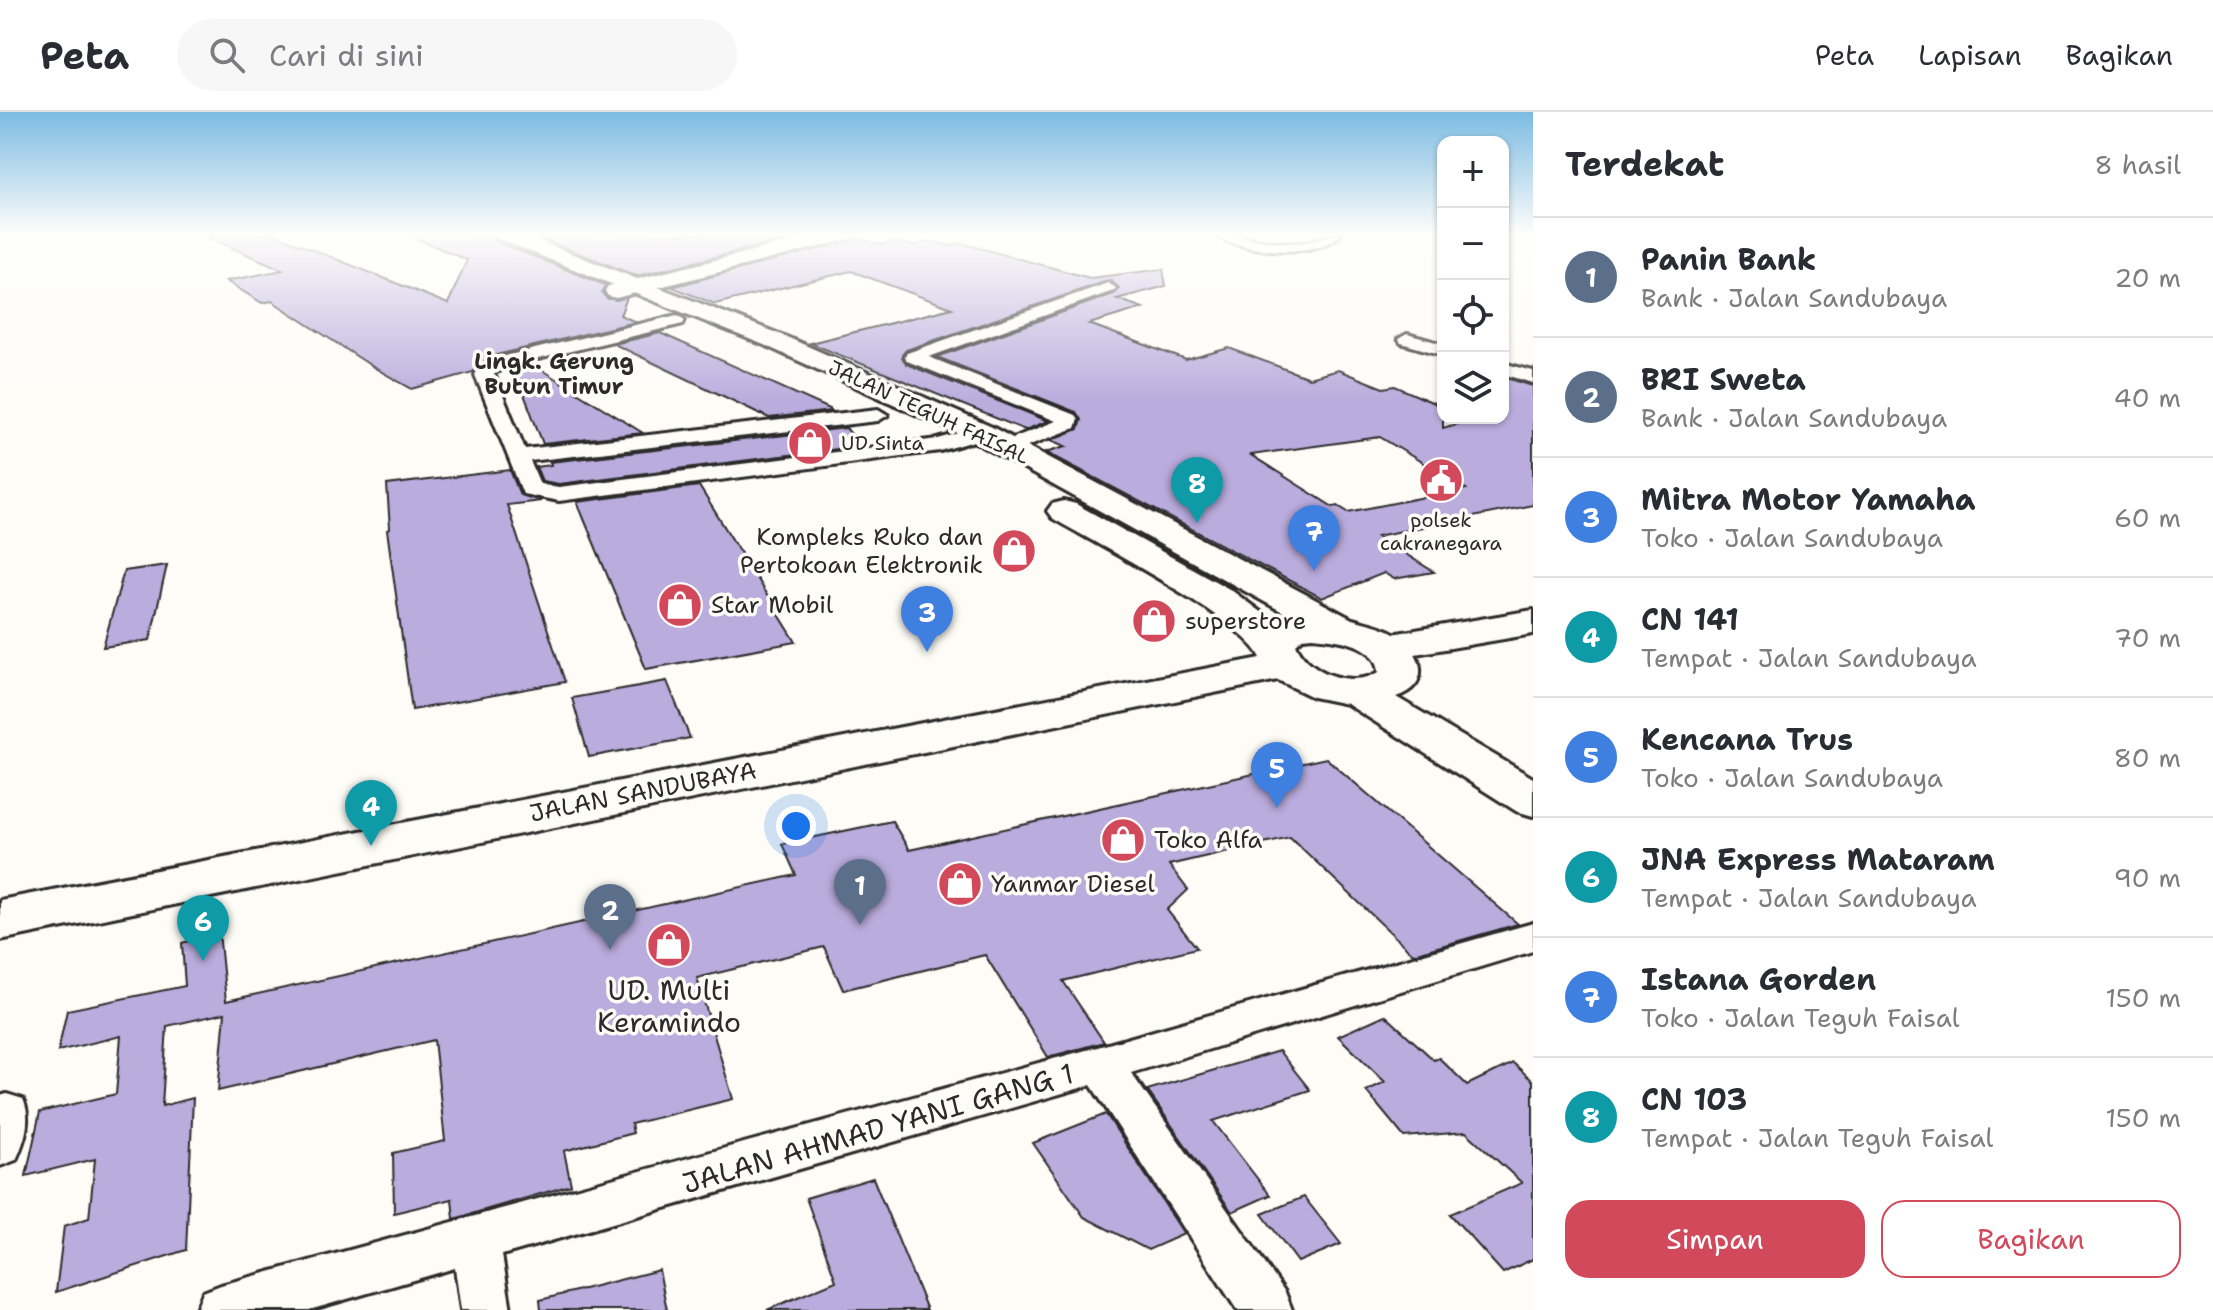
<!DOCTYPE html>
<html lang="id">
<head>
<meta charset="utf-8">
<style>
  :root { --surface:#fff; --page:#f7f7f7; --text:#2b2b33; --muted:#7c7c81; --line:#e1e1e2; --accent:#d1495b }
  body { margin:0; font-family:"Shantell Sans",sans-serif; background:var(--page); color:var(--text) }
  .controls { position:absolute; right:24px; top:24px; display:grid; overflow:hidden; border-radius:16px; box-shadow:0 2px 6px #0004 }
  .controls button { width:72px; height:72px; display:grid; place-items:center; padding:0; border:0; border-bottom:2px solid var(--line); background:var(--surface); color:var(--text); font:40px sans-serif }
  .you { position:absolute; left:796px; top:714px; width:28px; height:28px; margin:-20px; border:6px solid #fff; border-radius:50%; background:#1a73e8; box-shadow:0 0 0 12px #1a73e833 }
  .badge { display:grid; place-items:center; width:52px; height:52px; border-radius:50%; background:var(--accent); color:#fff; font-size:26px; font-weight:700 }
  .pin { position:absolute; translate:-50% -66px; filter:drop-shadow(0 2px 4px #0008) }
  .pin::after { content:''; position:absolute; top:42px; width:28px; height:24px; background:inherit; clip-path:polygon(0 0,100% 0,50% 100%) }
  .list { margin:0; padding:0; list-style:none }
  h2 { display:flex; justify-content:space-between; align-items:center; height:104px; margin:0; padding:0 32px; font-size:34px }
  h2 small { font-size:26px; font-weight:400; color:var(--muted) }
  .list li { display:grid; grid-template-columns:52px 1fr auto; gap:24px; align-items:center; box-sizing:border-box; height:120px; padding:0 32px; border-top:2px solid var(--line) }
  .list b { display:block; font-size:30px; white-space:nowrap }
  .list p { margin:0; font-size:26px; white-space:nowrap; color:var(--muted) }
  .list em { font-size:26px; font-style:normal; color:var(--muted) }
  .actions { display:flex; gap:16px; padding:24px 32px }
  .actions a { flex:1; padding:18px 0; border:2px solid var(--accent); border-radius:24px; text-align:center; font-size:28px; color:var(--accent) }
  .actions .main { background:var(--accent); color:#fff }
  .icon { flex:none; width:44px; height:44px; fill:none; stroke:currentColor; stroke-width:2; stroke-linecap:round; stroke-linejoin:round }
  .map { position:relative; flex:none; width:1533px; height:1198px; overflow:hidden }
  header { display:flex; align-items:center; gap:48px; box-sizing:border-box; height:112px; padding:0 40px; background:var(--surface); border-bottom:2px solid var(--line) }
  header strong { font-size:38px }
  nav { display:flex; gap:44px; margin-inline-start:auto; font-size:28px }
  .search { width:560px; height:72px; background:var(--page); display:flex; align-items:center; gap:20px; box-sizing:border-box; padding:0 28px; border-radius:44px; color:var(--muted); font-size:30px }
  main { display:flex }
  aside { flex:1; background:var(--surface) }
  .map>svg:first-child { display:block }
  .building { fill:#baacdd; stroke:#2b2b2b; stroke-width:2; fill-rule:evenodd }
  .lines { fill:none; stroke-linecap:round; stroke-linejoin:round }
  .minor-casing { stroke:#2b2b2b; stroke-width:6 }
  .primary-casing { stroke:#2b2b2b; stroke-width:6 }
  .trunk-casing { stroke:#2b2b2b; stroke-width:6 }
  .minor { fill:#fdfcf7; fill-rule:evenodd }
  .primary { fill:#fdfcf7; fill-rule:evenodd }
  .trunk { fill:#fdfcf7; fill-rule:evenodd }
  .labels { text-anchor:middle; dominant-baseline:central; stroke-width:7; stroke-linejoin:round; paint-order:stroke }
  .far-street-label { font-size:20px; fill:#2b2b2b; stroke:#fdfcf7 }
  .far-poi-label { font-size:20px; fill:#2b2b2b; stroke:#fdfcf7; text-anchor:start }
  .far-neighbourhood-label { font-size:22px; font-weight:bold; fill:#2b2b2b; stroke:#fdfcf7 }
  .poi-label { font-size:24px; fill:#2b2b2b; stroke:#fdfcf7; text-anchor:start }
  .street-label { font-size:24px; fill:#2b2b2b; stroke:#fdfcf7 }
  .near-poi-label { font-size:28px; fill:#2b2b2b; stroke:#fdfcf7 }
  .near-street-label { font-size:28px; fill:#2b2b2b; stroke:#fdfcf7 }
</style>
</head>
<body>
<header>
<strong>Peta</strong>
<div class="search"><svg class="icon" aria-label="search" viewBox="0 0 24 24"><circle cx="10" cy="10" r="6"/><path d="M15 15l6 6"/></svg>Cari di sini</div>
<nav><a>Peta</a><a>Lapisan</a><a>Bagikan</a></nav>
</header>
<main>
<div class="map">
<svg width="1533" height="1198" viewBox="0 0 1533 1198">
  <rect width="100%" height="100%" fill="#fdfcf7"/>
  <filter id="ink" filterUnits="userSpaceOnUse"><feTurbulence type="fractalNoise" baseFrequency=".0125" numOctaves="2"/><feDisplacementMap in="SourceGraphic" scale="16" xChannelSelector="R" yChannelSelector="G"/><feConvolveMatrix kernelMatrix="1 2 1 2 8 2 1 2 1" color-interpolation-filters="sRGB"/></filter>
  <g filter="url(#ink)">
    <!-- building -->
    <g class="building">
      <polygon points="201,122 274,122 448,192 467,148 406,122 490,122 495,129 605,173 602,181 607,187 627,186 620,203 636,210 492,244 478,252 473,260 412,277 373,255 272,189 262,191 226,169 283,158"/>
      <polygon points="530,122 808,122 637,164"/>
      <path d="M858,126L882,133L895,129L913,134L932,129L950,134L961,131L1090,166L1163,157L1166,174L1117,187L1143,196L1089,212L1186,248L1229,236L1309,266L1338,258L1383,276L1395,274L1443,295V316L1476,306H1503V265L1533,274V393L1377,424L1434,460L1394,467L1384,461L1322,486L1046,340L1066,334L1051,328L1078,317L1081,308L1076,300L937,245L1114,182L1119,176L1110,168L906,238L902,243L906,252L1048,309L1025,318L810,231L952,196L851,159L715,192L672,175ZM1380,325L1466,377L1348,400L1338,394L1333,395L1251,343Z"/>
      <polygon points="660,221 830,297 832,299 769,306 614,232"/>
      <polygon points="532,252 643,321 543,332 514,256"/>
      <polygon points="846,316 861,334 559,372 542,369 536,355 551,353 550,350"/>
      <polygon points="510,358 520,383 541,389 507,393 565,570 412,598 387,418 390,417 387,373"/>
      <polygon points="699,374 796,530 646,557 577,390"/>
      <polygon points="167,453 150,528 103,535 124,459"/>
      <polygon points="667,569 690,626 589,645 572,586"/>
      <polygon points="1326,646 1518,812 1413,842 1290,725 1169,753 1188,778 1167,798 1197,836 1063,869 1104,930 1048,945 985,843 843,878 824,835 697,866 733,987 631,1012 633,1021 564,1039 571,1073 454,1107 452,1087 394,1101 393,1041 445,1029 434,928 218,979 225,901 167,914 162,994 193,986 186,1138 56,1180 64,1114 89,1106 95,1047 26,1064 40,1000 116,982 121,924 58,939 67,898 185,874 182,831 219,820 226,889 796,763 782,732 892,709 909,738"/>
      <polygon points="1385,903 1434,948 1439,946 1467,973 1513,951 1533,969 1533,1147 1503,1161 1450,1102 1522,1071 1466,1020 1404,1025 1366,979 1385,970 1338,924"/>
      <polygon points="1279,939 1310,978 1213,1009 1270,1083 1232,1100 1147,978"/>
      <polygon points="1106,1002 1184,1122 1148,1138 1084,1105 1033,1031"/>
      <polygon points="873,1066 927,1198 767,1198 836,1169 806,1086"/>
      <polygon points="1304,1085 1341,1132 1298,1150 1262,1102"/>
      <polygon points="659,1158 667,1198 541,1198 540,1188"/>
    </g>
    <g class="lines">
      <!-- minor casing -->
      <g class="minor-casing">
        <g id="minor">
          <path d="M1213,122C1242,122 1269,132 1297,131C1314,131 1325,122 1341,122C1317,148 1239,140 1213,122Z"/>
          <polygon points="1108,171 1116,176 1113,179 929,245 1075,303 1078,307 1075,316 1014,339 1007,341 997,335 1000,331 1056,309 907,249 904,245 907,241"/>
          <polygon points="677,203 685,208 683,212 505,255 494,262 525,337 878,297 888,303 878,309 530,349 540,372 559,375 938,327 981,315 991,321 988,325 940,339 559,389 523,382 475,263 479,255 493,247"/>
          <polygon points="1407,222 1443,232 1443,243 1401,231 1398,227"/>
          <polygon points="1503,251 1533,259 1533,271 1503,262"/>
          <polygon points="1533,811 1533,839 1131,961 1285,1180 1292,1198 1237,1198 1091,973 502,1143 511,1198 461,1198 455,1156 309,1198 196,1198 203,1180 221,1173 1101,934"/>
          <path d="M7,982L23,987C32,1007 25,1028 16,1048L0,1054V984Z"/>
        </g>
      </g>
      <!-- primary casing -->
      <g class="primary-casing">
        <g id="primary">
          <polygon points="822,122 857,122 854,126 616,186 608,184 605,179 608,174"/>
          <polygon points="1533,498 1533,522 1386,547 1372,544 1366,535 1372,526 1386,523"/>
        </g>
      </g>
      <!-- trunk casing -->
      <g class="trunk-casing">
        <path id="trunk" d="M493,122H521L782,223L992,315L1352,507C1367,511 1383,514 1396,522C1423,540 1433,573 1396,585L1533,666V704L1516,699L1347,592L1313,585L1278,568L0,828V788L1261,546C1247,510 1093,430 1052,406L1047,399L1052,392L1064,389L1076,392L1231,478L1274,510L1290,504L970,327L764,233L496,126ZM1313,525C1335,527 1378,531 1379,560C1352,577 1308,561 1296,532L1303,526Z"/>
      </g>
      <!-- minor -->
      <use href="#minor" class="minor"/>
      <!-- primary -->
      <use href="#primary" class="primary"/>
      <!-- trunk -->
      <use href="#trunk" class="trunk"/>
    </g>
  </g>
  <!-- sky -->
  <linearGradient id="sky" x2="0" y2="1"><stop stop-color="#7cbbe2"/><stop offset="0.42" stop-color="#fefefb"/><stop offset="1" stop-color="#fefefb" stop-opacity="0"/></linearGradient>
  <rect width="1533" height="290" fill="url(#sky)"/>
  <!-- icons -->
  <defs>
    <g id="shop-disc" transform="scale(2.3)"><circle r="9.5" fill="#d1495b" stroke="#fdfcf7"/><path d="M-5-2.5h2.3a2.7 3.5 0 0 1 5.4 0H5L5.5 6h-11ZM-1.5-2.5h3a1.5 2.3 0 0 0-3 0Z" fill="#fff"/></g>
    <g id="civic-disc" transform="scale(2.3)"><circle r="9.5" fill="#d1495b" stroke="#fdfcf7"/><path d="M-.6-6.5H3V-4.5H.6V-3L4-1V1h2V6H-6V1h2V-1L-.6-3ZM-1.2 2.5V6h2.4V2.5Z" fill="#fff"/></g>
  </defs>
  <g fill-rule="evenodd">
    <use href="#shop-disc" x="810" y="331"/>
    <use href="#civic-disc" x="1441" y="368"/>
    <use href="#shop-disc" x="1014" y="439"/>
    <use href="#shop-disc" x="680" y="493"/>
    <use href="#shop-disc" x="1154" y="509"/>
    <use href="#shop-disc" x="1123" y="728"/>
    <use href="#shop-disc" x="960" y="772"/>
    <use href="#shop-disc" x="669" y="833"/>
  </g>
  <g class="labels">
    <!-- far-street labels -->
    <g class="far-street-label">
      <text transform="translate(929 300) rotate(25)">JALAN TEGUH FAISAL</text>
    </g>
    <!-- far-poi labels -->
    <g class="far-poi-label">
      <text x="841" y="331">UD Sinta</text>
      <text x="1441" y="408" text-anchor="middle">polsek<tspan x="1441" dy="23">cakranegara</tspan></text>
    </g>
    <!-- far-neighbourhood labels -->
    <g class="far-neighbourhood-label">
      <text x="554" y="249">Lingk. Gerung<tspan x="554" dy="25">Butun Timur</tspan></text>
    </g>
    <!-- poi labels -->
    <g class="poi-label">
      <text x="983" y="425" text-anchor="end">Kompleks Ruko dan<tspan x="983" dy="28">Pertokoan Elektronik</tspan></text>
      <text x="711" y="493">Star Mobil</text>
      <text x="1185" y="509">superstore</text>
      <text x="1154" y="728">Toko Alfa</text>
      <text x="991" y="772">Yanmar Diesel</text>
    </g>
    <!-- street labels -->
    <g class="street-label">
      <text transform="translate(643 680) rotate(-11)">JALAN SANDUBAYA</text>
    </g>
    <!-- near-poi labels -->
    <g class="near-poi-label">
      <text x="669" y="878">UD. Multi<tspan x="669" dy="32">Keramindo</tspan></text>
    </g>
    <!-- near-street labels -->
    <g class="near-street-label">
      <text transform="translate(878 1016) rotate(-16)">JALAN AHMAD YANI GANG 1</text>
    </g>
  </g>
</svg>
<div class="controls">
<button>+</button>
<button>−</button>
<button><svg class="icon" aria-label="locate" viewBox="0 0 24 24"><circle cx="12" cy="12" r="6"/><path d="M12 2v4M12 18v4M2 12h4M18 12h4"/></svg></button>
<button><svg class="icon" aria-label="layers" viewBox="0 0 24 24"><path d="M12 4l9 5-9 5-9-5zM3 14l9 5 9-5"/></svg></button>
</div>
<div class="you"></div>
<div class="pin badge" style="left:860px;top:813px;background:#5c6f8a">1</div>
<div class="pin badge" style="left:610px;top:838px;background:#5c6f8a">2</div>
<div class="pin badge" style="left:927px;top:540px;background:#3f7fe0">3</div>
<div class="pin badge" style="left:371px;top:734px;background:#0f9aa8">4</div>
<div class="pin badge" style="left:1277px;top:696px;background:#3f7fe0">5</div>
<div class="pin badge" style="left:203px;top:849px;background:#0f9aa8">6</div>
<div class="pin badge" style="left:1314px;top:459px;background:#3f7fe0">7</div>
<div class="pin badge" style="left:1197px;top:411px;background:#0f9aa8">8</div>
</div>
<aside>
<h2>Terdekat<small>8 hasil</small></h2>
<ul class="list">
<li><span class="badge" style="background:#5c6f8a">1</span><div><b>Panin Bank</b><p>Bank · Jalan Sandubaya</p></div><em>20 m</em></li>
<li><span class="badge" style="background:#5c6f8a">2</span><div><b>BRI Sweta</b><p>Bank · Jalan Sandubaya</p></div><em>40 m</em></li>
<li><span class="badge" style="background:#3f7fe0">3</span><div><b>Mitra Motor Yamaha</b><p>Toko · Jalan Sandubaya</p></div><em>60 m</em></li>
<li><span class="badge" style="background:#0f9aa8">4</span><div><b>CN 141</b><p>Tempat · Jalan Sandubaya</p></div><em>70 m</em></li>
<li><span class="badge" style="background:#3f7fe0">5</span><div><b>Kencana Trus</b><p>Toko · Jalan Sandubaya</p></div><em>80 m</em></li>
<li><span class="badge" style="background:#0f9aa8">6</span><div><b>JNA Express Mataram</b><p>Tempat · Jalan Sandubaya</p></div><em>90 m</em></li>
<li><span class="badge" style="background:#3f7fe0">7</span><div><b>Istana Gorden</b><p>Toko · Jalan Teguh Faisal</p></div><em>150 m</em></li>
<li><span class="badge" style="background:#0f9aa8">8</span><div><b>CN 103</b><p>Tempat · Jalan Teguh Faisal</p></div><em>150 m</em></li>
</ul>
<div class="actions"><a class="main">Simpan</a><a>Bagikan</a></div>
</aside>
</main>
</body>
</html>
